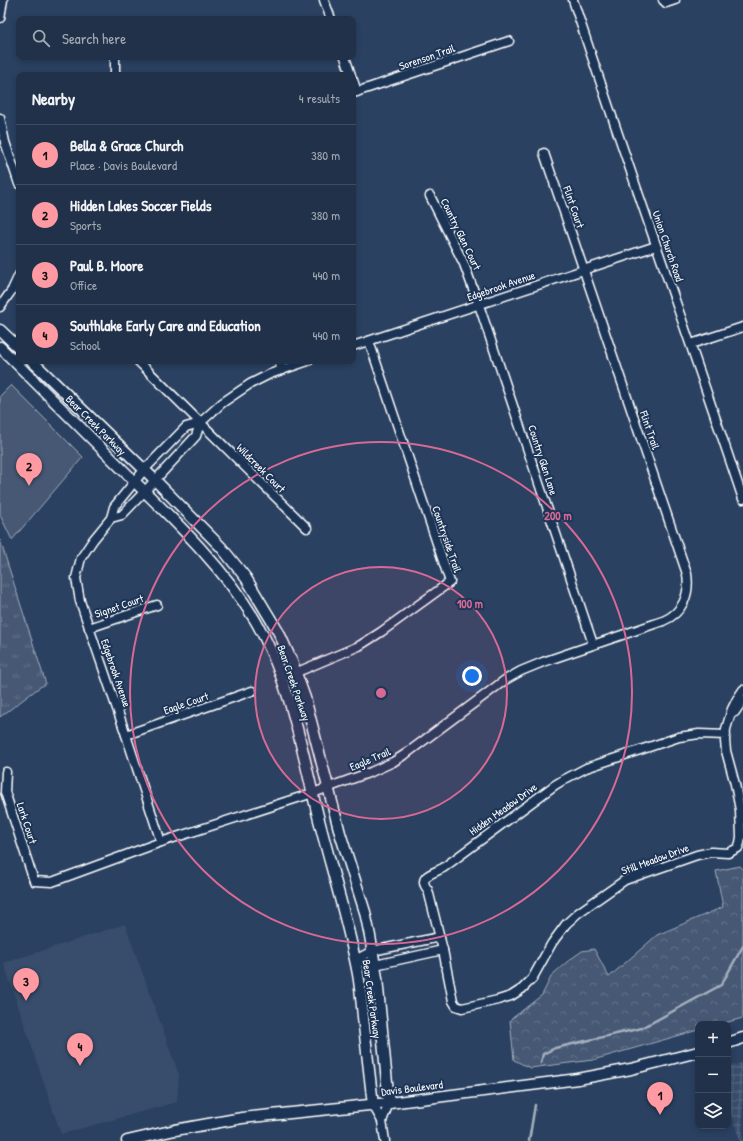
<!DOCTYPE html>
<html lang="en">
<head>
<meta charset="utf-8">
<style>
  :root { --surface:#203149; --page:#283950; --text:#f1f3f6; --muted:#a2a9b4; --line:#3d4c61; --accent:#ff9aa2 }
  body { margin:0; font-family:"Patrick Hand",sans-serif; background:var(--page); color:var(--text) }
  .controls { position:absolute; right:12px; bottom:12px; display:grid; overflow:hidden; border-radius:8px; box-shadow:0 2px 6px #0003 }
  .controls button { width:36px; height:36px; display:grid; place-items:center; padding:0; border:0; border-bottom:1px solid var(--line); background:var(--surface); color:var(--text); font:20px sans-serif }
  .you { position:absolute; left:472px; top:676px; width:14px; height:14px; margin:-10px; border:3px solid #fff; border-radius:50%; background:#1a73e8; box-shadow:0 0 0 6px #1a73e833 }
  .badge { display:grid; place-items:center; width:26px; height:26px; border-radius:50%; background:var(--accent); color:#111; font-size:13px; font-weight:700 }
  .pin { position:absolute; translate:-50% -33px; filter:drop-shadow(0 1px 2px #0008) }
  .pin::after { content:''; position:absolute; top:21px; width:14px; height:12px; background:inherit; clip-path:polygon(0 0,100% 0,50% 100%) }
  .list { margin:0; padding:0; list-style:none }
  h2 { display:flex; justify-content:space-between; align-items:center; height:52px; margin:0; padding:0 16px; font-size:17px }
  h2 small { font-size:13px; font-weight:400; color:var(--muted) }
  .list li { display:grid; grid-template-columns:26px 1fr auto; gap:12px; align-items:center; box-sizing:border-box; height:60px; padding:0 16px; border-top:1px solid var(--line) }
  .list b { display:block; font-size:15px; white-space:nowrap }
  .list p { margin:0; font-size:13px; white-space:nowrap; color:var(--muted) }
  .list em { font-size:13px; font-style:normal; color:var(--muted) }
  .icon { flex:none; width:22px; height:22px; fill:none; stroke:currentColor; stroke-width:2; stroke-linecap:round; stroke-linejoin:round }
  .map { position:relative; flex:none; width:743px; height:1141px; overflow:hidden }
  .search { position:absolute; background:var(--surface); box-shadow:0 2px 6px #0003; left:16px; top:16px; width:340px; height:44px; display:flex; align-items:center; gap:10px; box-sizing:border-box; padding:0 14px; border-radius:8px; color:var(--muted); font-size:15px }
  .panel { position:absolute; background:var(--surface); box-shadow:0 2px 6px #0003; left:16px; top:72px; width:340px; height:292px; border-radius:8px }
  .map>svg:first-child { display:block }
  .built { fill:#394e6c }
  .industrial { fill:url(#industrial-grid) }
  .grass { fill:url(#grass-tufts); stroke:#a2acba }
  .forest { fill:url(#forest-crowns); stroke:#a2acba }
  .park { fill:#465975; stroke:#a2acba }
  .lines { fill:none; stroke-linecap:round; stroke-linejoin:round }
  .stream { stroke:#a7b1be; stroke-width:2.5 }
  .minor-casing { stroke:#fff; stroke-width:11 }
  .major-casing { stroke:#fff; stroke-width:13 }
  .minor { stroke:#1d3557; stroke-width:8 }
  .major { stroke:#1d3557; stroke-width:10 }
  .ring { fill:none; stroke:#d76994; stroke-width:2 }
  .labels { text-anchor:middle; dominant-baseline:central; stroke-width:4; stroke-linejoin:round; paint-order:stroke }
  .street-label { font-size:11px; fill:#fff; stroke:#1d3557 }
  .centre { fill:#d76994; stroke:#1d3557; stroke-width:2 }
  .ring-label { font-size:12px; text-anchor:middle; font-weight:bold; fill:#d76994; stroke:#1d3557; stroke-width:4; stroke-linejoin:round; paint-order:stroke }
</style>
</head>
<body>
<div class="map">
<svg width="743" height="1141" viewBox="0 0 743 1141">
  <defs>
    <pattern id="industrial-grid" width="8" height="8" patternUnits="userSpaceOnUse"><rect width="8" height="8" fill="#394e6c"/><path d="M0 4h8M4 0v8" fill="none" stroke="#576982"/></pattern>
    <pattern id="grass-tufts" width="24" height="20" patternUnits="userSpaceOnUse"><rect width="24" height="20" fill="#465975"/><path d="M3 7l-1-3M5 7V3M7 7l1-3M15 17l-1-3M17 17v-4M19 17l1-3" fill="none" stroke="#62728a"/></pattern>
    <pattern id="forest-crowns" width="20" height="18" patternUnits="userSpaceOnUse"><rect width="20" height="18" fill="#465975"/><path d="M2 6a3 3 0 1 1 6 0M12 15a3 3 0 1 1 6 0" fill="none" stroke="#62728a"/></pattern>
  </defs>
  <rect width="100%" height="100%" fill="#2a4161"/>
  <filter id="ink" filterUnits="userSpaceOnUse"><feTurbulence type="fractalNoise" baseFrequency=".025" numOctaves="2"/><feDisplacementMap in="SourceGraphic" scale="8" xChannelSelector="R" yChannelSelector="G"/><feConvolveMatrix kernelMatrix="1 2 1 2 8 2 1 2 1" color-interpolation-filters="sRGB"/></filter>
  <g filter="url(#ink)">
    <!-- built -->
    <polygon class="built" points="125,924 179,1075 177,1102 61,1134 4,963"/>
    <!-- industrial -->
    <polygon class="industrial" points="743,1062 743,1141 740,1141 728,1105 728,1067"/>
    <!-- grass -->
    <polygon class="grass" points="0,540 46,684 40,687 0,717"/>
    <!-- forest -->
    <polygon class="forest" points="740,866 743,869 743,1018 720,1024 698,1024 698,1030 593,1060 530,1068 514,1060 510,1020 542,995 552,975 568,961 582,951 594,949 609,977 657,935 723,907 716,871"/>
    <!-- park -->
    <polygon class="park" points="11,385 83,457 12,540 0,515 0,396"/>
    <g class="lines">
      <!-- stream -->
      <g class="stream">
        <polyline points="541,1063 543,1054 555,1048 642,1028 721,985 743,946"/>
        <polyline points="529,1141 535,1105"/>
      </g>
      <!-- minor casing -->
      <g class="minor-casing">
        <g id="minor">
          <polyline points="324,0 331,19"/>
          <path d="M573,0C628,167 687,332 743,499"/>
          <polyline points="663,0 666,3 675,0"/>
          <polyline points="0,18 3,0"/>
          <polyline points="345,57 351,75"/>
          <polyline points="115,75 115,57"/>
          <polyline points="353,80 357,92"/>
          <polyline points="353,93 509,41"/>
          <polyline points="0,118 5,142 19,184"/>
          <polyline points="430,196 464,264 479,305 593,644"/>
          <polyline points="0,307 12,290 19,275"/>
          <polyline points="691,344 743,327"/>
          <polyline points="353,346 656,246"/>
          <polyline points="138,361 307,528"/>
          <polyline points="279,361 282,370"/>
          <polyline points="111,518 122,515 145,491 196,436 200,423"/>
          <polyline points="89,628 157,605"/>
          <polyline points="282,677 302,670 359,646 381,632 450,582 369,341"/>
          <polyline points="735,712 743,700"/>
          <polyline points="126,735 252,691"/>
          <path d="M726,735L699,734L679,737L586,768L565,779L555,785L443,868C434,873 416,876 428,890L443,950L453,1001L456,1006L462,1008L498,1000L511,996L522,989L532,979L552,943L566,924L578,913L625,880L697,855L711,852L728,853L738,848L740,843L741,837L740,810L735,784L726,751L725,741L726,729L732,709L737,699L743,690"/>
          <path d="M6,772L5,792L34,881L52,882L161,842L313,793L371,772L393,762L407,753L505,680L521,671L543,662L663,621C683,613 690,594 687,574L544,153"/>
          <polyline points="161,842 126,735 80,601 76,578 81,558 93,540 111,518 114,507 144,470 186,427 200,423 222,403 250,384 270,374 308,361"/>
          <polyline points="355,960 375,965 443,950"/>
          <polyline points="355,960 372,951 440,937"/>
          <polyline points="373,1105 382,1121 389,1103"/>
          <polyline points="382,1121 385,1141"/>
        </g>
      </g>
      <!-- major casing -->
      <g class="major-casing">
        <g id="major">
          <polyline points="0,330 19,348"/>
          <path d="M0,347C45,392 89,436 134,481C178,524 223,567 255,620C291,681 302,752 319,820C332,871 348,922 358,974C361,991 362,1009 364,1026C367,1052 370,1079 373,1105"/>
          <polyline points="32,361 155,480 221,547 246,578 279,633 292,662 305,698 340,833 365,912 370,936 377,978 389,1103"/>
          <polyline points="728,1043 743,1038"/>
          <polyline points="127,1141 175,1130 242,1118 389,1103 578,1079 631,1069 698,1052"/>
        </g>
      </g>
      <!-- minor -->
      <use href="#minor" class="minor"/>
      <!-- major -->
      <use href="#major" class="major"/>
    </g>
  </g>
  <!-- distance rings -->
  <circle cx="381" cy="693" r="126" fill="#d76994" fill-opacity=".12"/>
  <g class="ring">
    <circle cx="381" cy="693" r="126"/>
    <circle cx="381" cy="693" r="251"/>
  </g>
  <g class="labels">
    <!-- street labels -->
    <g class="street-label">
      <text transform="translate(427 57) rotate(-19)">Sorenson Trail</text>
      <text transform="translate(574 207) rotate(71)">Flint Court</text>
      <text transform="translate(461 234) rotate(64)">Country Glen Court</text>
      <text transform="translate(668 246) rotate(71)">Union Church Road</text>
      <text transform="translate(501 286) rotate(-19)">Edgebrook Avenue</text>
      <text transform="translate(96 425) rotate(45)">Bear Creek Parkway</text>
      <text transform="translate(650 430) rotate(71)">Flint Trail</text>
      <text transform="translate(543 460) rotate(72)">Country Glen Lane</text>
      <text transform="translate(261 468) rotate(45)">Wildcreek Court</text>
      <text transform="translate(447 539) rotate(71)">Countryside Trail</text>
      <text transform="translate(119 606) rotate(-19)">Signet Court</text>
      <text transform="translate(116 673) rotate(71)">Edgebrook Avenue</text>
      <text transform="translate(294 683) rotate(71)">Bear Creek Parkway</text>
      <text transform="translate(186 703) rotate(-19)">Eagle Court</text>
      <text transform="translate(370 759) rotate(-23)">Eagle Trail</text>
      <text transform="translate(503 809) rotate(-36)">Hidden Meadow Drive</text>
      <text transform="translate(27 823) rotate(72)">Lark Court</text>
      <text transform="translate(655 859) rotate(-20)">Still Meadow Drive</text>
      <text transform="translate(372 999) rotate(82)">Bear Creek Parkway</text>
      <text transform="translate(412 1088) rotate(-7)">Davis Boulevard</text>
    </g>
  </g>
  <circle cx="381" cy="693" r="6" class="centre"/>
  <g class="ring-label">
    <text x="558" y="520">200 m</text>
    <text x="470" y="608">100 m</text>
  </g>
</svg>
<div class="controls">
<button>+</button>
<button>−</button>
<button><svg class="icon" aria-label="layers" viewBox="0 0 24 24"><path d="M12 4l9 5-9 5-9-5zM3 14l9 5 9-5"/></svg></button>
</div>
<div class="you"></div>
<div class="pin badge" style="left:660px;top:1115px">1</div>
<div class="pin badge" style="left:29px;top:486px">2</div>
<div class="pin badge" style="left:26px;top:1001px">3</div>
<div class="pin badge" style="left:80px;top:1066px">4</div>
<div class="search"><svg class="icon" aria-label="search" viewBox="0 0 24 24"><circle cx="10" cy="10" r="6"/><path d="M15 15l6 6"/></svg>Search here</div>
<section class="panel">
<h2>Nearby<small>4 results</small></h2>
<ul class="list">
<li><span class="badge">1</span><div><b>Bella &amp; Grace Church</b><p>Place · Davis Boulevard</p></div><em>380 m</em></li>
<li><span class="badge">2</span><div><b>Hidden Lakes Soccer Fields</b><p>Sports</p></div><em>380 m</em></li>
<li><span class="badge">3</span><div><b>Paul B. Moore</b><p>Office</p></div><em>440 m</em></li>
<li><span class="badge">4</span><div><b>Southlake Early Care and Education</b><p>School</p></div><em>440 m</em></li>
</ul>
</section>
</div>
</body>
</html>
